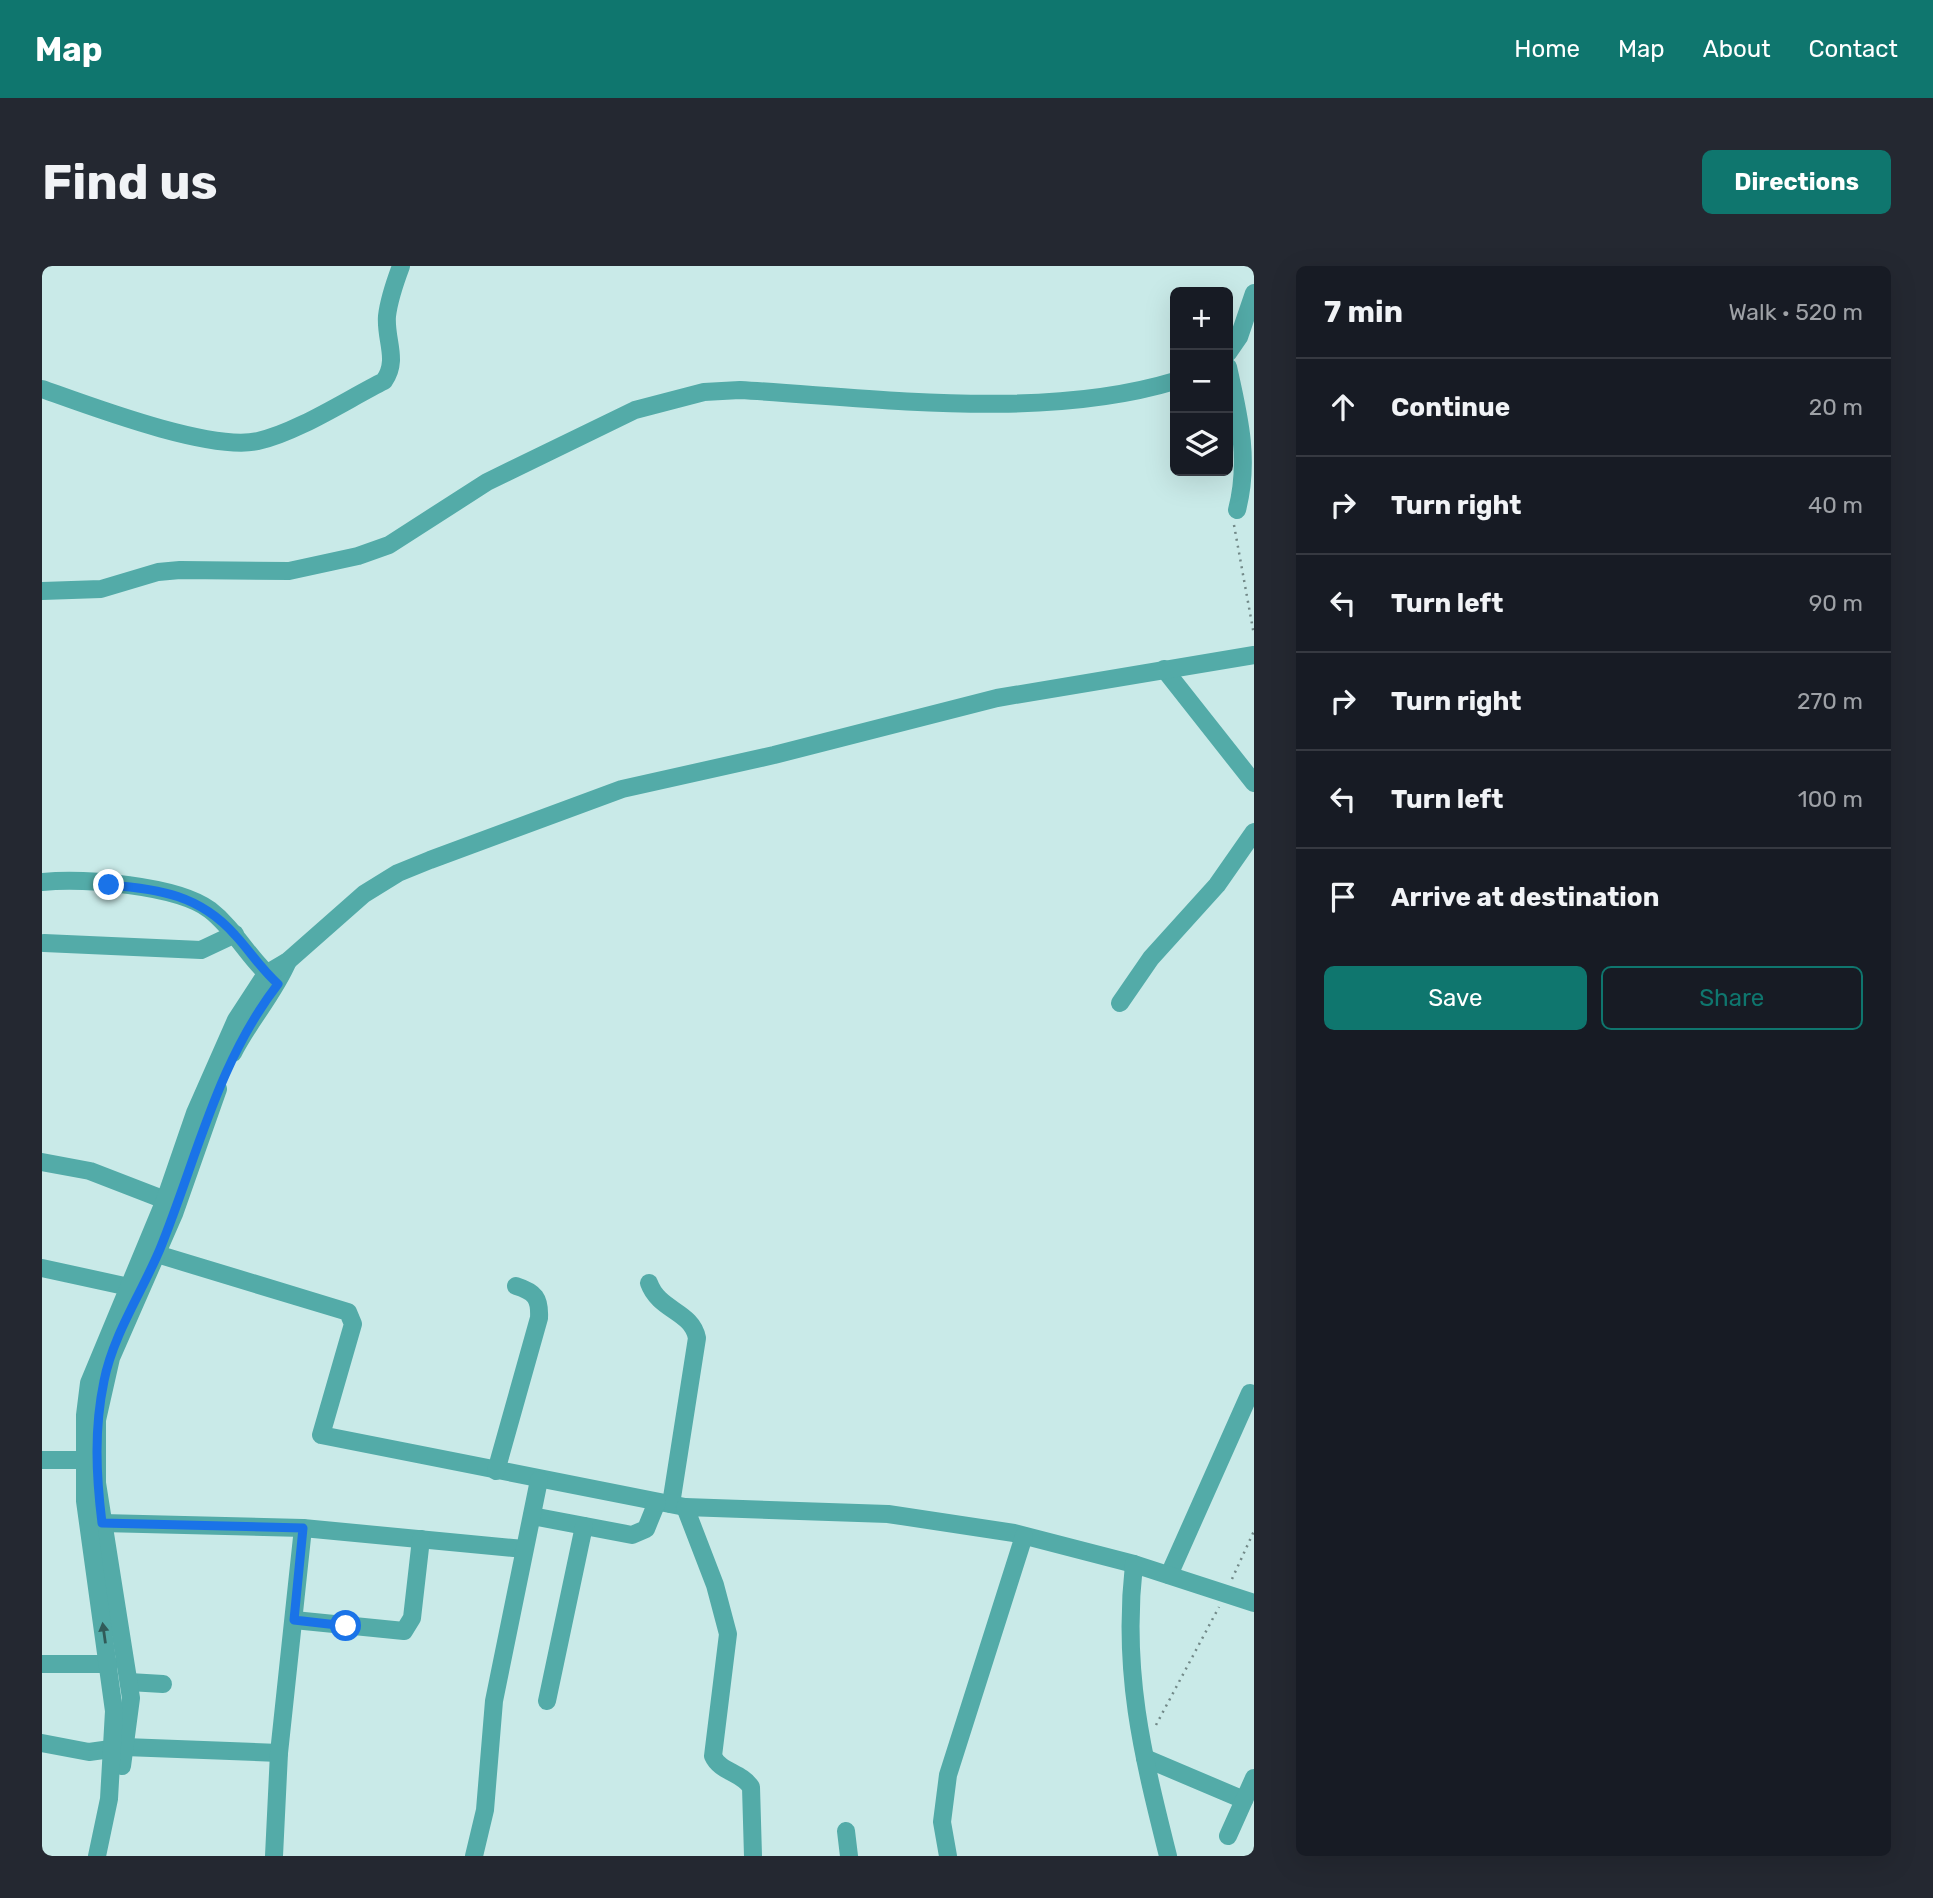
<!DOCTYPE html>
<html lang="en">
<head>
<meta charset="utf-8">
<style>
  :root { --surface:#171b24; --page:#242831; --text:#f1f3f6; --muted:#9ea1a6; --line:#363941; --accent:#0f766e }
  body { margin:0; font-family:Rubik,sans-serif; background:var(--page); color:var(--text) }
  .controls { position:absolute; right:21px; top:21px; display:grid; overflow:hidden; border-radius:10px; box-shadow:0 7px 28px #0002 }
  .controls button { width:63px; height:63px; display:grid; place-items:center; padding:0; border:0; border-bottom:2px solid var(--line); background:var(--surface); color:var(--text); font:35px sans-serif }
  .stop { position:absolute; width:21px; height:21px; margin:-16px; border:5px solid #1a73e8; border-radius:50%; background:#fff }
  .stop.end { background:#1a73e8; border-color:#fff; box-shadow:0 2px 7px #0008 }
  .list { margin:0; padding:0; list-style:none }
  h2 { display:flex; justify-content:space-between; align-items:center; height:91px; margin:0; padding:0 28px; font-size:30px }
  h2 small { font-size:23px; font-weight:400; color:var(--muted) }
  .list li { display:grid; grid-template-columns:46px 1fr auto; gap:21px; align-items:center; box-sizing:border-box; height:98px; padding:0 28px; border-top:2px solid var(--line) }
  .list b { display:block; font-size:26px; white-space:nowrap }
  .list em { font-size:23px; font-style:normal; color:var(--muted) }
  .actions { display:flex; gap:14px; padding:21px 28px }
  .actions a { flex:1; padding:16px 0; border:2px solid var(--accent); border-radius:10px; text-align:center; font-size:24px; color:var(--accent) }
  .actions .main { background:var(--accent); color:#fff }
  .icon { flex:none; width:38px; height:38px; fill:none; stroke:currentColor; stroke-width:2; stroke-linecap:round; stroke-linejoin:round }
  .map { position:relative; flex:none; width:1212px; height:1590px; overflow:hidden; border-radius:10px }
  header { display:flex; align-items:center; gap:42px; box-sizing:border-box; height:98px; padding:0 35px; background:var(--accent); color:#fff }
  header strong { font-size:33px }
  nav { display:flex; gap:38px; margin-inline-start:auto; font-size:24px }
  .intro { display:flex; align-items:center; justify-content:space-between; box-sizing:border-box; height:168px; padding:0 42px }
  h1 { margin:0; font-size:49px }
  .button { padding:18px 32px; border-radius:10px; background:var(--accent); color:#fff; font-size:24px; font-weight:700 }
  main { display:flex; gap:42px; padding:0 42px }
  aside { flex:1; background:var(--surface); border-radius:10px; box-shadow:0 7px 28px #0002 }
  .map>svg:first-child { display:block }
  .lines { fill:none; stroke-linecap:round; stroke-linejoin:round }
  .path { stroke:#728988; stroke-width:2.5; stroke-dasharray:2 5; stroke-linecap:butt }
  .minor { stroke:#53aba8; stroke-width:18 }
  .oneway { fill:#315b59 }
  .route { stroke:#1a73e8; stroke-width:9 }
</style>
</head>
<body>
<header>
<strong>Map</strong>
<nav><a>Home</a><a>Map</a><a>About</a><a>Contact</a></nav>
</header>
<div class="intro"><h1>Find us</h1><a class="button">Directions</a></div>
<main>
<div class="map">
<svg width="1212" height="1590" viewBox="0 0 1212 1590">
  <rect width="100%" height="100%" fill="#c9eae8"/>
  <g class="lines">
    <!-- path -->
    <g class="path">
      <polyline points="1192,259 1212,369"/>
      <polyline points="1190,1313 1212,1265"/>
      <polyline points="1114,1459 1177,1341"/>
    </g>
    <!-- minor -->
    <g class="minor">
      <polyline points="1186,87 1197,71 1212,27"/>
      <path d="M1186,101C1197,150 1208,194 1195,244"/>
      <path d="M0,123C48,140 169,186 216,175C254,167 306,133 342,115C357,94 343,74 345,50C347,33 353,16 359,0"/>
      <path d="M0,325L59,323L116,306L138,304L247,305L316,290L347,279L445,216L593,144L662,126L698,124C836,132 1001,155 1133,115"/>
      <polyline points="1122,403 1212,517"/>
      <path d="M0,616C41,612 135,619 168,644C194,664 208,695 233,715"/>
      <polyline points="2,677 159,684 193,668"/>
      <polyline points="1078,737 1109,692 1175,619 1212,566"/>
      <path d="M191,787C207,755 232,728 246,695"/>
      <polyline points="0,896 48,905 123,934"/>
      <polyline points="105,985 306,1046 311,1058 279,1169 643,1241"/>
      <polyline points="0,1002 87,1021"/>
      <path d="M607,1017C617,1045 650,1045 655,1072L629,1238"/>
      <polyline points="0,1194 52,1194"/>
      <path d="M454,1205L497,1052C498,1032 493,1026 474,1020"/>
      <polyline points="490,1250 590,1269 604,1263 615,1236"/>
      <polyline points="60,1257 261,1262 482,1283"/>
      <polyline points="1127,1309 1208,1127"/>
      <polyline points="252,1354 362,1365 370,1352 379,1273"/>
      <polyline points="0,1398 67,1398"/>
      <polyline points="87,1416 121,1418"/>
      <polyline points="505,1435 542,1260"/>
      <polyline points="0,1477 47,1486 83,1481 237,1487"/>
      <polyline points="1103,1492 1202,1534"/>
      <polyline points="80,1500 89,1432 55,1217 55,1154 69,1092 132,948 176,823"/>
      <polyline points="804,1565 807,1590"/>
      <polyline points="1186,1570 1212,1512"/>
      <polyline points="55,1590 67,1533 72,1445 43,1235 43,1149 47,1117 123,934 153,847 194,754 224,708 246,695 322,628 356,607 388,594 580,523 732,489 955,432 1212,389"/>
      <polyline points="232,1590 237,1487 261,1262"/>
      <polyline points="432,1590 443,1544 452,1435 497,1214"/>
      <path d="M711,1590L709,1521C699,1506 678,1506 671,1490L686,1368L673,1319L643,1241L846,1248L972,1267L1092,1298"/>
      <polyline points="906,1590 900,1556 906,1509 982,1270"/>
      <path d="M1126,1590C1100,1486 1080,1406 1092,1298L1212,1337"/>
    </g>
  </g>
  <!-- one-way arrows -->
  <defs><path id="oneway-solid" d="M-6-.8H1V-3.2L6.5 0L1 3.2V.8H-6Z" transform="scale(1.75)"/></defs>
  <use class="oneway" href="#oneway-solid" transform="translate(62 1367) rotate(-98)"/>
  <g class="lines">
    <!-- route -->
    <path class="route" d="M67,619C117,623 158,629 193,669C208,685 219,703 236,718C175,797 155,892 118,983C100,1026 71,1069 62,1115C52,1163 54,1208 60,1257L261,1262L252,1354L304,1360"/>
  </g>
</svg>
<div class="controls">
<button>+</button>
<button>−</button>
<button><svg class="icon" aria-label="layers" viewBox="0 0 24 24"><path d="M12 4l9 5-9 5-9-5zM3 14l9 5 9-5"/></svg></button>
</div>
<div class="stop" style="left:304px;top:1360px"></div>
<div class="stop end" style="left:67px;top:619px"></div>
</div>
<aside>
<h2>7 min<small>Walk · 520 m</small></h2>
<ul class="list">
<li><svg class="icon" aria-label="ahead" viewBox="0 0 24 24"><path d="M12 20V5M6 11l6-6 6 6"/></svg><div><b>Continue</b></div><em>20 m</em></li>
<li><svg class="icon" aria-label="right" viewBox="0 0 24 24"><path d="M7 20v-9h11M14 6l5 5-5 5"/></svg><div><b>Turn right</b></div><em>40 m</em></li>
<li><svg class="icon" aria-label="left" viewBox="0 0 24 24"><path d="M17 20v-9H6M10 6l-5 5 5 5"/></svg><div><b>Turn left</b></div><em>90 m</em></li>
<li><svg class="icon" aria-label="right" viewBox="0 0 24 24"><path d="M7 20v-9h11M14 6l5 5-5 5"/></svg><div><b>Turn right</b></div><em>270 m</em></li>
<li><svg class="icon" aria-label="left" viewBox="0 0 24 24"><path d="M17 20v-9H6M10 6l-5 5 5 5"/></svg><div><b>Turn left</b></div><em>100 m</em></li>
<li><svg class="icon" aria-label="arrive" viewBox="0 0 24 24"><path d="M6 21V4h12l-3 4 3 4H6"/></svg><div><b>Arrive at destination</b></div></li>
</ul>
<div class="actions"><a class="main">Save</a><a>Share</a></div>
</aside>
</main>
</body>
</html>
